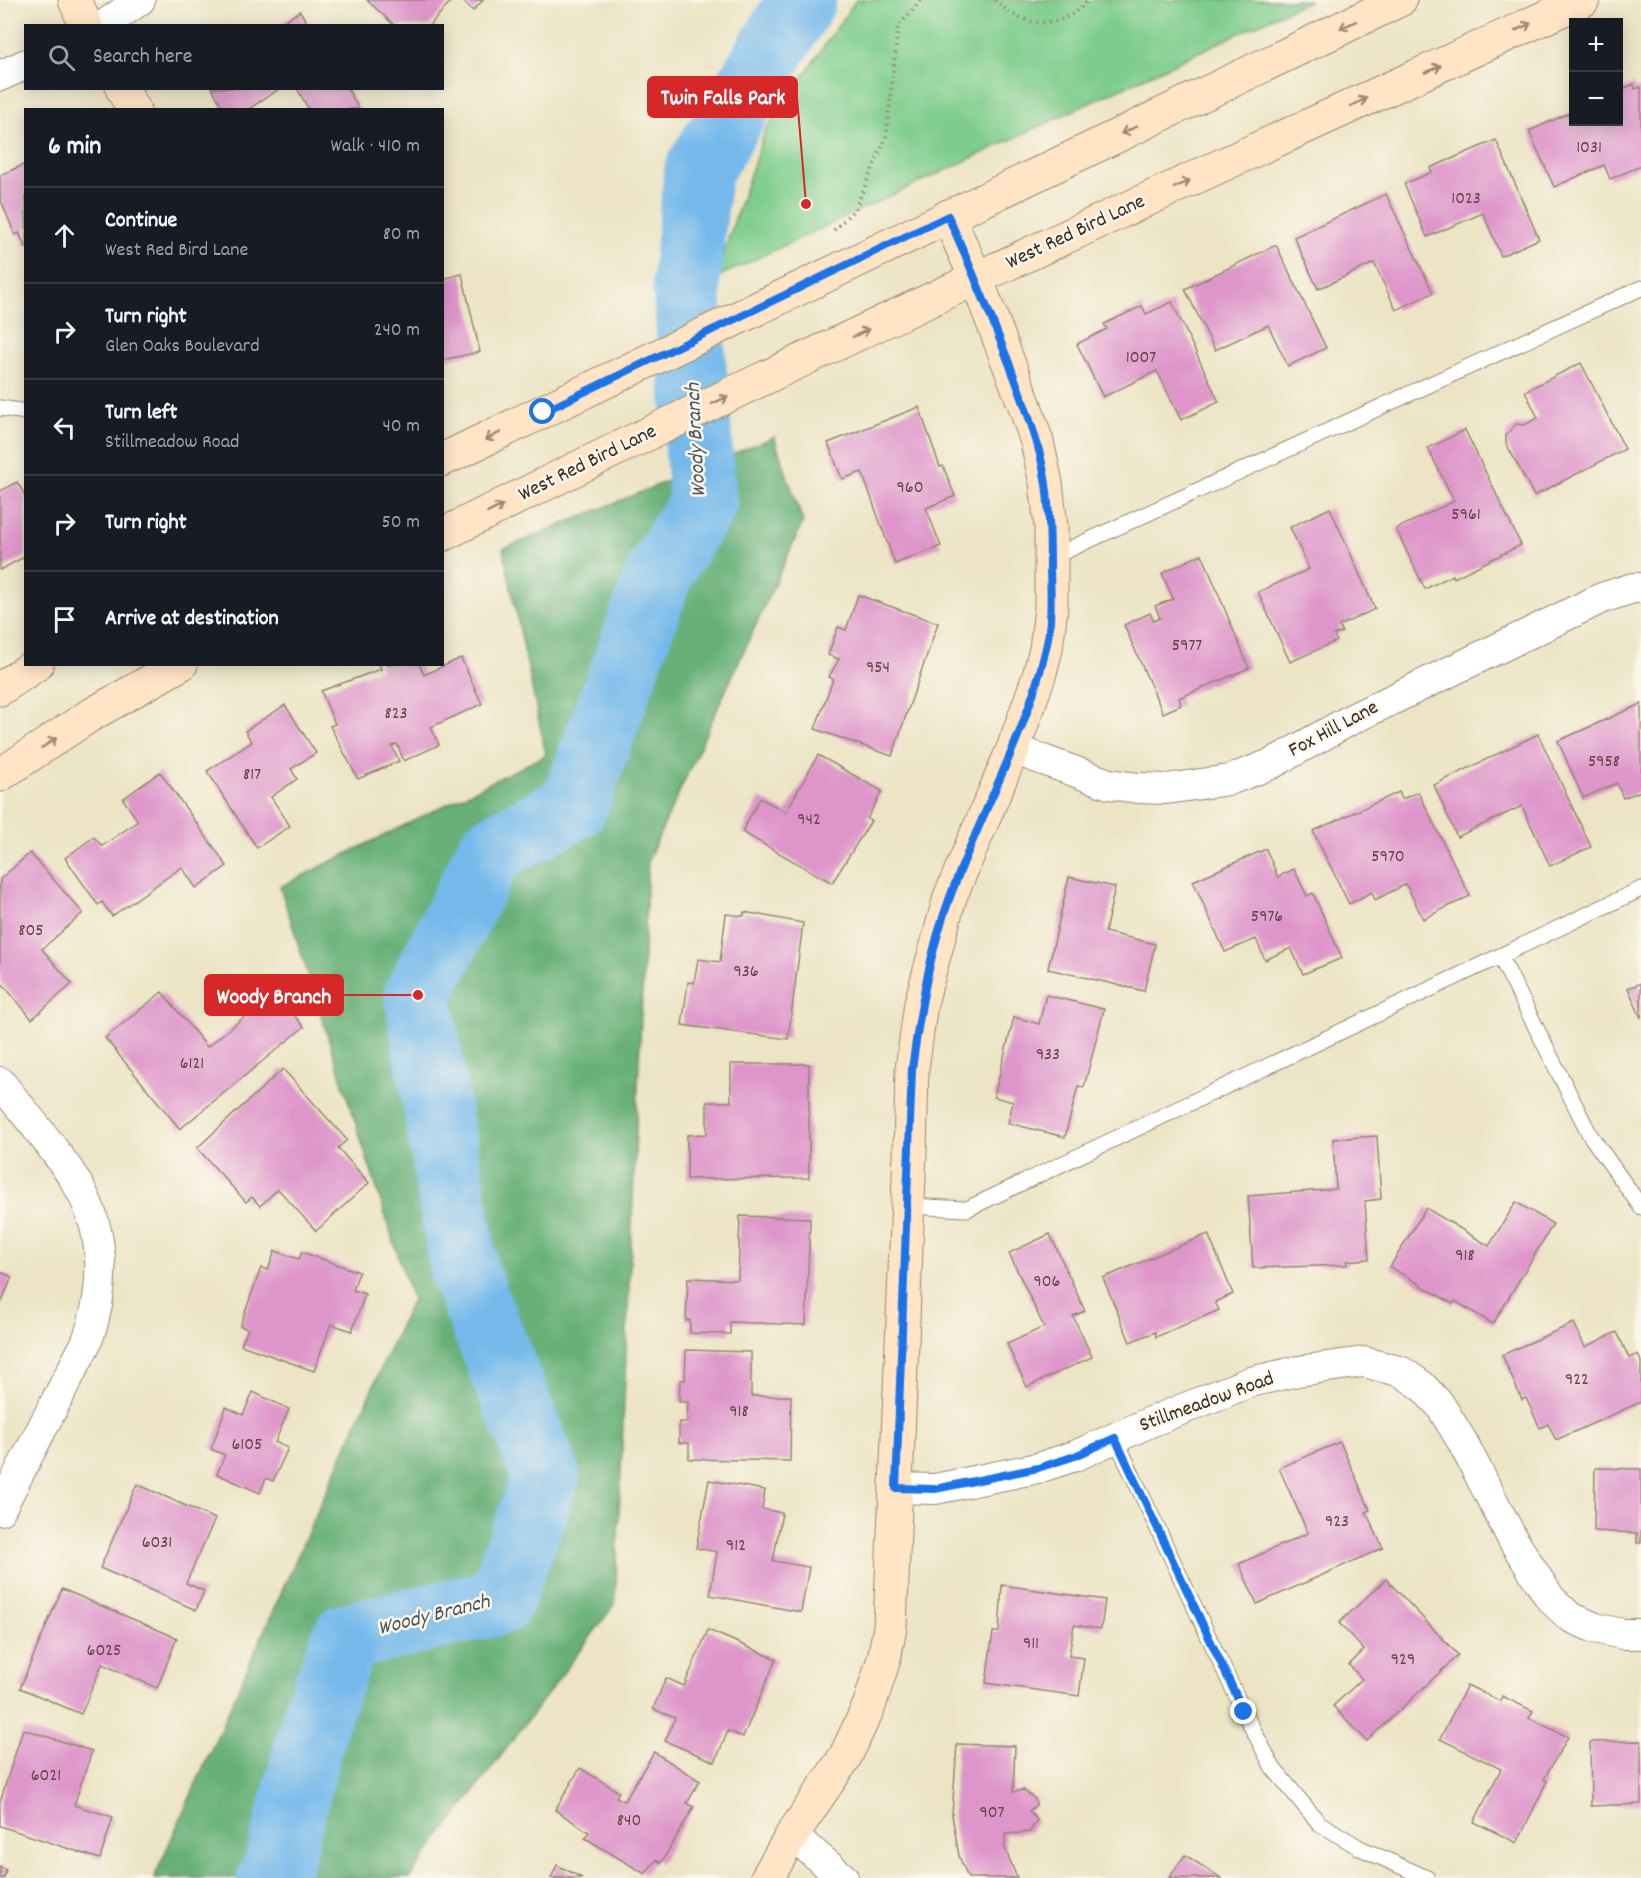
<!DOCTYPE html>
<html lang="en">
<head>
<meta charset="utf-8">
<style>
  :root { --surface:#171b24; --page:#20242c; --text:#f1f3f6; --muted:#9ea1a6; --line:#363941 }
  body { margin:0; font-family:Dekko,sans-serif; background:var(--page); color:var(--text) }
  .controls { position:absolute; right:18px; top:18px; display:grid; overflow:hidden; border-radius:0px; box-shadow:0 3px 15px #0003 }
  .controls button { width:54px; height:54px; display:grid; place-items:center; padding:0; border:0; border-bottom:2px solid var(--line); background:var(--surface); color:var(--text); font:30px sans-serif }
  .stop { position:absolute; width:18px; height:18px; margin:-14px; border:4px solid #1a73e8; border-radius:50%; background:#fff }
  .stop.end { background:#1a73e8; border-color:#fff; box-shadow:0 2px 6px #0008 }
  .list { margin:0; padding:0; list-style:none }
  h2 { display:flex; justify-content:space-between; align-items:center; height:78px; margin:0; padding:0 24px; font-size:26px }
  h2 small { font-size:20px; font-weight:400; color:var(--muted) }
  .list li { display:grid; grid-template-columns:39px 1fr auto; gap:18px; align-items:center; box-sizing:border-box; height:96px; padding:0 24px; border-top:2px solid var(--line) }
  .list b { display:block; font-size:22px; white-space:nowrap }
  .list p { margin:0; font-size:20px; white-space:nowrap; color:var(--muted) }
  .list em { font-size:20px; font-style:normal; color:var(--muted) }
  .icon { flex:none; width:33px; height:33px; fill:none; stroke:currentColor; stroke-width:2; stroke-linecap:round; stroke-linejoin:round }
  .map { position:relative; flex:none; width:1641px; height:1878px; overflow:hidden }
  .search { position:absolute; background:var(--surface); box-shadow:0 3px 15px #0003; left:24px; top:24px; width:420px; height:66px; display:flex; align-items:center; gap:15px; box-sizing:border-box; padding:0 21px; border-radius:0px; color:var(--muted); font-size:22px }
  .panel { position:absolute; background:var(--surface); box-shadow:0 3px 15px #0003; left:24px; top:108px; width:420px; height:558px; border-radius:0px }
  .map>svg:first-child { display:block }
  .green { fill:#7fcd8c; stroke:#5d7c55; stroke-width:1.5 }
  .forest { fill:#67b078; stroke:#516d4b; stroke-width:1.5 }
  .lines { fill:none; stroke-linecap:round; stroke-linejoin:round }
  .river { stroke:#74b9eb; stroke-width:68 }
  .building { fill:#de96ca }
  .lane-casing { stroke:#948772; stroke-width:17 }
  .street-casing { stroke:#948772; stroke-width:32 }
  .secondary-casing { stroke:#948772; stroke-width:35 }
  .path { stroke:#948772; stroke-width:4; stroke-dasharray:1.5 4.5; stroke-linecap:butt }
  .lane { stroke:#fff; stroke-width:15 }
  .street { stroke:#fff; stroke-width:30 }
  .secondary { stroke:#ffe4c6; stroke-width:33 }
  .oneway { stroke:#9d8772 }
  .route { stroke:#1a73e8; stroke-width:8 }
  .labels { text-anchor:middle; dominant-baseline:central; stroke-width:5; stroke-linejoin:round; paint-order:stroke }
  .number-label { font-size:18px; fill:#644549 }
  .street-label { font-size:21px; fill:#3b2a1e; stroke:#fbf7ec }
  .water-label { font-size:22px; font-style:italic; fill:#4c555c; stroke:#fbf7ec }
  .leader { fill:none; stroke:#d62828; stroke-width:2 }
  .callout-dot { fill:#d62828; stroke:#fbf7ec; stroke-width:2 }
  .callout { fill:#d62828; stroke:#d62828; stroke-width:2 }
  .callout-label { font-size:22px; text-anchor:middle; font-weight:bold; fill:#fff }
</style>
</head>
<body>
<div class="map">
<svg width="1641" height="1878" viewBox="0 0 1641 1878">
  <rect width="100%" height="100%" fill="#fbf7ec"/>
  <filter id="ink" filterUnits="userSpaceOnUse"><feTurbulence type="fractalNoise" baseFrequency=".0167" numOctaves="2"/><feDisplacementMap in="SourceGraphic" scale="12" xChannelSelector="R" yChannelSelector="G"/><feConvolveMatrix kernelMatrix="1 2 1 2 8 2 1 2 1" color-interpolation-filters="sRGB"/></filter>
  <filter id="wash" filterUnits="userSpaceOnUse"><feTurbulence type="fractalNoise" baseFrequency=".008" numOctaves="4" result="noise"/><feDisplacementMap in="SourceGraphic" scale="24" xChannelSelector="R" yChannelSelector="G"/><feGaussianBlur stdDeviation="1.35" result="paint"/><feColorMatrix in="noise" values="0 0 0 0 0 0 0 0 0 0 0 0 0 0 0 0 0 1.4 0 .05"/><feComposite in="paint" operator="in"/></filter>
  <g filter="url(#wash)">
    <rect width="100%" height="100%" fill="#ece4c5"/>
    <!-- green -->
    <polygon class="green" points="856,0 1310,0 715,278 765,131"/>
    <!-- forest -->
    <polygon class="forest" points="774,437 803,522 648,860 615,1604 409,1878 154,1878 412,1299 280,887 546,755 503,549"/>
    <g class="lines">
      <!-- river -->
      <polyline class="river" points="271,1878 276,1873 317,1713 346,1637 500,1601 546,1476 465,1274 418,995 491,850 574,806 661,569 703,503 686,280 698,171 802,0"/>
    </g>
    <g id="blocks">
      <!-- building -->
      <g class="building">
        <polygon points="367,0 452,0 429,26 395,26"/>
        <polygon points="462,0 483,0 473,11"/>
        <polygon points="300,11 309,26 276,26"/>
        <polygon points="1634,84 1635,89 1641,87 1641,166 1610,179 1604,165 1554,187 1529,131 1574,111 1574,122 1618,122 1618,91"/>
        <polygon points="212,88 281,88 247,110 224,110"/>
        <polygon points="297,88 347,88 359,109 309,110"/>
        <polygon points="1496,140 1539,239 1501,256 1483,213 1427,237 1404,184 1432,172 1430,168"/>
        <polygon points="26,164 26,248 19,233 15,235 0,198 0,175"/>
        <polygon points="1386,194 1433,293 1396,310 1374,263 1318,289 1294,237"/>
        <polygon points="1276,245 1326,348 1288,366 1268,325 1215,350 1185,289"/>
        <polygon points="462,274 480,352 442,360 442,279"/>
        <polygon points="1172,302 1219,402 1181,420 1157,371 1103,397 1077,344 1107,329 1104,324 1142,306 1146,314"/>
        <polygon points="1581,363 1625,449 1534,496 1506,443 1506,435 1516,424 1524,425 1538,418 1525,391"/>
        <polygon points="919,407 940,467 943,466 955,496 926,508 941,546 895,564 862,472 842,479 828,443"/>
        <polygon points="1465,430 1521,545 1454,578 1453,575 1425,589 1396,529 1454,501 1428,448"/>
        <polygon points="17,482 26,497 26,556 0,570 0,491"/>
        <polygon points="1330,508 1375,609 1339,626 1342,632 1334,635 1337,641 1290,662 1258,592 1309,569 1290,527"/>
        <polygon points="1202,554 1249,668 1179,698 1181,705 1163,713 1124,625 1150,613 1154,621 1160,618 1155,606 1173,599 1162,573"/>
        <polygon points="858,595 938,623 892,756 815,729 833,679 829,677 839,659 828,655 838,627 846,630"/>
        <polygon points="461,658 482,704 431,727 439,745 404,761 397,744 392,746 399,761 358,779 330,726 335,724 321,691 381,669 379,664 419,664 424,675"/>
        <polygon points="1641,704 1641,791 1623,798 1617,783 1583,798 1558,741"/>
        <polygon points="285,705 316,753 291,769 297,779 271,797 290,826 257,848 207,771 252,742 245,731"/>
        <polygon points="1538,734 1591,847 1550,866 1522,806 1457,837 1434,785"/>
        <polygon points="818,755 882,791 867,819 871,821 832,883 742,832 760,798 786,812"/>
        <polygon points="160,772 227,866 196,888 182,867 112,916 102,902 98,905 65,858 94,837 102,846 138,821 123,799"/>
        <polygon points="1399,792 1402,799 1418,792 1470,896 1423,919 1406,884 1375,900 1372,892 1349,904 1313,831"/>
        <polygon points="1266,849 1278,877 1294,869 1307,896 1313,893 1342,958 1303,974 1291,948 1265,960 1256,939 1225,952 1193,881"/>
        <polygon points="30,853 83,913 42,949 72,984 32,1019 0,981 0,879"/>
        <polygon points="1069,877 1115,887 1105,932 1155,944 1144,991 1048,969"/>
        <polygon points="744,912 803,923 788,1039 682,1025 688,982 694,983 698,959 720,962 726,914 744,916"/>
        <polygon points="1641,983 1641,1018 1628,988"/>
        <polygon points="162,992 207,1047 275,992 304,1027 180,1129 105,1038"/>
        <polygon points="1046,995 1104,1009 1084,1087 1078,1086 1065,1137 1008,1123 1013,1102 994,1097 1014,1017 1039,1024"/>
        <polygon points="731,1064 809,1064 809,1178 687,1179 687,1135 707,1134 707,1102 731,1102"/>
        <polygon points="283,1069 347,1140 338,1148 369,1183 316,1231 278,1189 260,1206 252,1197 246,1202 197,1148"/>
        <polygon points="1377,1136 1381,1199 1365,1201 1369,1259 1347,1261 1347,1265 1253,1268 1248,1196 1336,1189 1333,1139"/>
        <polygon points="1516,1202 1553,1224 1493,1324 1455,1301 1453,1304 1390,1267 1426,1208 1489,1246"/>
        <polygon points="740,1216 810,1218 806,1325 730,1322 730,1334 690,1333 690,1320 686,1321 688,1278 738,1280"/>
        <polygon points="1050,1234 1085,1311 1073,1316 1092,1357 1027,1387 1007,1344 1044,1327 1009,1253"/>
        <polygon points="1208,1234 1233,1294 1215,1302 1219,1310 1156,1337 1155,1332 1130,1342 1103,1278"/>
        <polygon points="275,1251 299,1259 302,1252 359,1272 353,1290 365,1294 352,1331 331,1324 314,1371 241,1345 248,1329 240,1326 261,1268 268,1270"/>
        <polygon points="0,1272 12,1277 0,1306"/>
        <polygon points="1574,1323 1585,1347 1617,1332 1629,1358 1638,1354 1641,1362 1641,1402 1556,1440 1548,1424 1540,1428 1526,1398 1522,1400 1502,1355"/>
        <polygon points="686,1350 751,1352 751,1396 791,1396 790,1461 689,1459 689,1443 679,1443 679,1422 687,1422 688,1402 679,1402 680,1380 685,1380"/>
        <polygon points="253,1392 289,1409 275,1442 288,1448 273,1481 266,1478 260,1493 217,1474 225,1455 211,1449 226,1407 243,1415"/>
        <polygon points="1340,1442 1370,1510 1366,1512 1383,1548 1257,1604 1239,1564 1308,1533 1279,1468"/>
        <polygon points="1595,1468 1641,1469 1641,1543 1637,1543 1637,1533 1594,1531"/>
        <polygon points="709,1480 765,1490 762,1509 782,1513 773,1561 809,1567 801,1612 710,1595 717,1552 696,1548"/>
        <polygon points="137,1484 215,1519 186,1583 204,1591 196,1610 100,1568"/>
        <polygon points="1386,1579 1458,1655 1367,1741 1333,1706 1362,1679 1349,1665 1364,1650 1339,1623"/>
        <polygon points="1002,1585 1105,1600 1101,1629 1074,1625 1069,1656 1084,1658 1079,1696 986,1683 993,1632 999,1632"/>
        <polygon points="62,1589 177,1638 157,1688 102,1664 81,1714 20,1688"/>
        <polygon points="708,1630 776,1659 743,1737 728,1731 715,1762 665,1741 675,1718 653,1709 666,1678 684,1686"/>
        <polygon points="1467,1685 1500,1701 1502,1696 1533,1711 1529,1718 1568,1737 1544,1779 1547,1781 1517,1843 1474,1822 1501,1769 1440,1739"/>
        <polygon points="23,1729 92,1751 74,1805 113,1817 100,1859 0,1826 0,1802"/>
        <polygon points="1641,1741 1641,1804 1591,1806 1590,1742"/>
        <polygon points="957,1744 1015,1746 1013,1792 1023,1790 1035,1799 1036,1805 1029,1811 1037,1820 1030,1832 1005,1834 1005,1848 1017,1878 968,1878 959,1856 952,1815"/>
        <polygon points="654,1752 700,1781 687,1803 694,1807 661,1863 656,1860 645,1874 585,1838 589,1832 555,1810 580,1768 619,1792 616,1797 624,1801"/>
        <polygon points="1185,1855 1221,1878 1169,1878"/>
        <polygon points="557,1865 582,1878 551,1878"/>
        <polygon points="0,1867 6,1870 4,1878 0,1878"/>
      </g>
    </g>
  </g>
  <g filter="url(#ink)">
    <use href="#blocks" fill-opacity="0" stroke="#948772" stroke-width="1.5"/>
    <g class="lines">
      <!-- lane casing -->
      <g class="lane-casing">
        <g id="lane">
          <polyline points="0,408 26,412"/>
          <polyline points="1050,558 1641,288"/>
          <polyline points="1500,956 1641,889"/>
          <polyline points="908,1206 967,1209 1500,956 1590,1135 1641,1207"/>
          <polyline points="1115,1438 1244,1712 1273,1768 1319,1823 1360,1848 1427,1878"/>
        </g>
      </g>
      <!-- street casing -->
      <g class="street-casing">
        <g id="street">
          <polyline points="103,26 140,0"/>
          <polyline points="0,76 26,64"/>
          <polyline points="1013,749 1109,784 1138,788 1166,789 1229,780 1271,764 1352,719 1602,598 1633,588 1641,588"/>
          <path d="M0,1082C24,1113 52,1144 73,1177C106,1227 107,1287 87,1341L0,1510"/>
          <polyline points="896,1488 935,1489 1038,1468 1075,1456 1148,1423 1250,1382 1298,1371 1364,1362 1402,1372 1421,1385 1440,1405 1462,1441 1513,1540 1550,1598 1570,1617 1595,1628 1622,1634 1641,1634"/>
          <polyline points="792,1835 843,1878"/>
        </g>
      </g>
      <!-- secondary casing -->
      <g class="secondary-casing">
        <g id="secondary">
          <polyline points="75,0 86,26"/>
          <polyline points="122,88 134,110"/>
          <polyline points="442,460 1400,0"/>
          <path d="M442,535C818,347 1201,175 1583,0"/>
          <polyline points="0,689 37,664"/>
          <polyline points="0,775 89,716 181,664"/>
          <polyline points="767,1878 792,1835 845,1757 869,1706 884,1659 890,1627 910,1153 912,1069 921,1003 950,897 1013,749 1039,676 1046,649 1051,608 1051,527 1046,483 1037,442 1025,406 976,278 948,216"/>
        </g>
      </g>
      <!-- path -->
      <g class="path">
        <path d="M995,0C1022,28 1061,32 1088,0"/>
        <polyline points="834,230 855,209 886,138 898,27 921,0"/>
      </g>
      <!-- lane -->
      <use href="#lane" class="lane"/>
      <!-- street -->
      <use href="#street" class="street"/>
      <!-- secondary -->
      <use href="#secondary" class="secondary"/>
    </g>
    <!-- one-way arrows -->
    <defs><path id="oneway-shaft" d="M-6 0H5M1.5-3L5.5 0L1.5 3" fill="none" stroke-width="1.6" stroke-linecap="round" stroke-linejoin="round" transform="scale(1.5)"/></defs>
    <g class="oneway">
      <use href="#oneway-shaft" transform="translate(1348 25) rotate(155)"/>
      <use href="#oneway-shaft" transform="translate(1523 27) rotate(-25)"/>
      <use href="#oneway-shaft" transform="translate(1433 69) rotate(-25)"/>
      <use href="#oneway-shaft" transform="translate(1359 102) rotate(-25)"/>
      <use href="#oneway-shaft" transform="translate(1129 130) rotate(154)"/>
      <use href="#oneway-shaft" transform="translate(1182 184) rotate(-25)"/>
      <use href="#oneway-shaft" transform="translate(861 333) rotate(-25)"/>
      <use href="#oneway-shaft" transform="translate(720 400) rotate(-25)"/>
      <use href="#oneway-shaft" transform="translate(493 436) rotate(154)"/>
      <use href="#oneway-shaft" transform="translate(495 509) rotate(-27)"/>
      <use href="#oneway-shaft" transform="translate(49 743) rotate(-33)"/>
    </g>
  </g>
  <g class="lines" filter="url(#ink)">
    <!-- route -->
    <path class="route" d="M543,412L948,216C970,265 990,314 1009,363C1024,403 1040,443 1046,484C1050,513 1050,542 1050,570C1051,597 1052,626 1045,652C1025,738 980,814 950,897C929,953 920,1011 912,1069L896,1488L935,1489L1038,1468L1075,1456L1115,1438L1244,1712"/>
  </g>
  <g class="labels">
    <!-- number labels -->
    <g class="number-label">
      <text x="1589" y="148">1031</text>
      <text x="1466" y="199">1023</text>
      <text x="1141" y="358">1007</text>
      <text x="910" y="488">960</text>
      <text x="1466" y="515">5961</text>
      <text x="1187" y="646">5977</text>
      <text x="878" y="668">954</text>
      <text x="396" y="714">823</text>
      <text x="1604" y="762">5958</text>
      <text x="252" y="775">817</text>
      <text x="809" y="820">942</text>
      <text x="1388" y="857">5970</text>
      <text x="1267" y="917">5976</text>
      <text x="31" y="931">805</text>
      <text x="746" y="972">936</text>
      <text x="1048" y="1055">933</text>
      <text x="192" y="1064">6121</text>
      <text x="1465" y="1256">918</text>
      <text x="1047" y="1282">906</text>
      <text x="1577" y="1380">922</text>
      <text x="739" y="1412">918</text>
      <text x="247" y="1445">6105</text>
      <text x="1337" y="1522">923</text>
      <text x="157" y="1543">6031</text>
      <text x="736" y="1546">912</text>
      <text x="1031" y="1644">911</text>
      <text x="104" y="1651">6025</text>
      <text x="1403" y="1660">929</text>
      <text x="46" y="1776">6021</text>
      <text x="992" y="1813">907</text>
      <text x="629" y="1821">840</text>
    </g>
    <!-- street labels -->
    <g class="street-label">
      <text transform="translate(1076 233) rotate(-25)">West Red Bird Lane</text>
      <text transform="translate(588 464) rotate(-26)">West Red Bird Lane</text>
      <text transform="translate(1334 730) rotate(-28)">Fox Hill Lane</text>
      <text transform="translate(1207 1403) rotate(-20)">Stillmeadow Road</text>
    </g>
    <!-- water labels -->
    <g class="water-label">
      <text transform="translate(697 440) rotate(-93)">Woody Branch</text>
      <text transform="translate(434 1616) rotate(-14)">Woody Branch</text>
    </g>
  </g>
  <!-- callouts -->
  <path class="leader" d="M806 204L797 97M418 995L343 995"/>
  <g class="callout-dot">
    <circle cx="806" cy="204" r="6"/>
    <circle cx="418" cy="995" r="6"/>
  </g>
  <g class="callout">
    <rect x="648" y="77" width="149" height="40" rx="6"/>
    <rect x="205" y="975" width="138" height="40" rx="6"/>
  </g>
  <g class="callout-label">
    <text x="723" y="104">Twin Falls Park</text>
    <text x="274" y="1003">Woody Branch</text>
  </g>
</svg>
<div class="controls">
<button>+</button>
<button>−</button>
</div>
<div class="stop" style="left:543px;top:412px"></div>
<div class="stop end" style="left:1244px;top:1712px"></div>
<div class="search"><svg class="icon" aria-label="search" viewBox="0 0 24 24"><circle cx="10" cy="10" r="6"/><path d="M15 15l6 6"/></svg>Search here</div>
<section class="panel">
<h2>6 min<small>Walk · 410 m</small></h2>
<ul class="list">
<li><svg class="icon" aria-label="ahead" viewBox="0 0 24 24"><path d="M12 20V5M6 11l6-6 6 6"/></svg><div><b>Continue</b><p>West Red Bird Lane</p></div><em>80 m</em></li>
<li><svg class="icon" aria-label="right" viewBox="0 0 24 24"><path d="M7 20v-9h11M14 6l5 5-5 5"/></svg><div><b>Turn right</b><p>Glen Oaks Boulevard</p></div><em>240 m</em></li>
<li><svg class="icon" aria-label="left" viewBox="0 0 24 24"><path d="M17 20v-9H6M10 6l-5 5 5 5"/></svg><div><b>Turn left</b><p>Stillmeadow Road</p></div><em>40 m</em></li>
<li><svg class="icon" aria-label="right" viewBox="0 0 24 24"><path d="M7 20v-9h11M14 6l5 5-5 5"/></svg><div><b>Turn right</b></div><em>50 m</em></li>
<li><svg class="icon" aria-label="arrive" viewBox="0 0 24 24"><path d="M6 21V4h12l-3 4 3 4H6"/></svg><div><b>Arrive at destination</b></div></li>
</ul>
</section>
</div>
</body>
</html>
